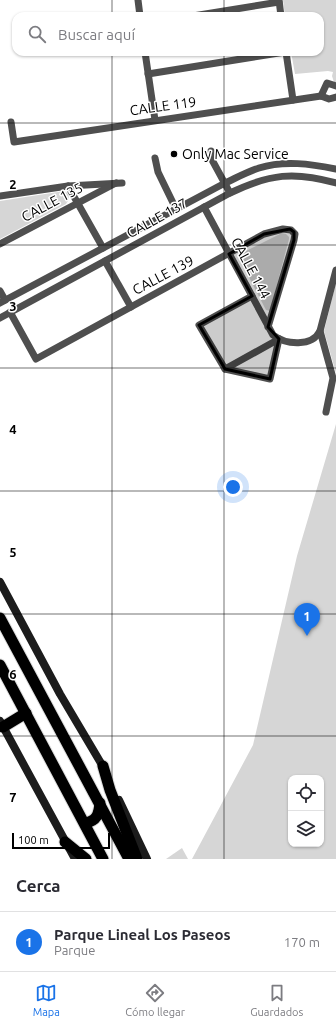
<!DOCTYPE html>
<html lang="es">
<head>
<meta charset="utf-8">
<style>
  :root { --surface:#fff; --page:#f2f2f3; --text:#2b2b33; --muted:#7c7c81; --line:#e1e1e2; --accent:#1a73e8 }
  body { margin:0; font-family:Ubuntu,sans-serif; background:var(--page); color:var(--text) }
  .controls { position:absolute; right:12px; bottom:12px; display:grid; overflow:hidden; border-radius:8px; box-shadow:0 1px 3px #0004 }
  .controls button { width:36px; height:36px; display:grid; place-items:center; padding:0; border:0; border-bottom:1px solid var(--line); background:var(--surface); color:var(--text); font:20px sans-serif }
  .scale { position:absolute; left:12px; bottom:10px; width:98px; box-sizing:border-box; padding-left:4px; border:2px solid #000; border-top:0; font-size:11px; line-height:14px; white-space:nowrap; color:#000; -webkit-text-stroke:3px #fff; paint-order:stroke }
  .you { position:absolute; left:233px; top:487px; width:14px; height:14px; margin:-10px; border:3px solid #fff; border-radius:50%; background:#1a73e8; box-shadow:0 0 0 6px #1a73e833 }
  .badge { display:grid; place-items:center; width:26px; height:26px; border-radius:50%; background:var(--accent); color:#fff; font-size:13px; font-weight:700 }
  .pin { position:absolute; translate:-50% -33px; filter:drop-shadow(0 1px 2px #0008) }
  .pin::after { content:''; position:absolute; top:21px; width:14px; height:12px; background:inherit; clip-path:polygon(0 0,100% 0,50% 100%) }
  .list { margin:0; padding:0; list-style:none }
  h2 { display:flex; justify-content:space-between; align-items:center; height:52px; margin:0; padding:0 16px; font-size:17px }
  h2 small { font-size:13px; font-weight:400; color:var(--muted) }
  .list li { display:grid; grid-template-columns:26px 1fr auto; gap:12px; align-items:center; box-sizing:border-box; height:60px; padding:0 16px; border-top:1px solid var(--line) }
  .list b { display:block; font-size:15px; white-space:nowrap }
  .list p { margin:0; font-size:13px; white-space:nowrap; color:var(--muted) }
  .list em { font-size:13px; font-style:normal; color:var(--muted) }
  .icon { flex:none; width:22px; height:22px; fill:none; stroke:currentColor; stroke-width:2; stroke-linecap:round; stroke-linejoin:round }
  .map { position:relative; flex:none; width:336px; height:859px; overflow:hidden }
  .search { position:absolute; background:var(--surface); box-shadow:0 1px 3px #0004; left:12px; right:12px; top:12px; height:44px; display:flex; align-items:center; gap:10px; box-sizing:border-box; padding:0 14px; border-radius:12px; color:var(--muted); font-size:15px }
  .sheet { height:112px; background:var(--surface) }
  nav { display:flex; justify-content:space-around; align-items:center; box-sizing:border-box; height:56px; border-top:1px solid var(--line); background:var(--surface); font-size:11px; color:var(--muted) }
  nav a { display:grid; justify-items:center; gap:2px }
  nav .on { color:var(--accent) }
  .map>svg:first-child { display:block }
  .green { fill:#d6d6d6; fill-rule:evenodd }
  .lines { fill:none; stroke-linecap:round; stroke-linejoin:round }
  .trunk-casing { stroke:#dbdbdb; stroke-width:13 }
  .minor { stroke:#4f4f4f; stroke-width:7 }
  .secondary { stroke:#1c1c1c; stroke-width:8 }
  .trunk { stroke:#000; stroke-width:11 }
  .marked { fill:#000; fill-opacity:0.2; stroke:#000; stroke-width:3; stroke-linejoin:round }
  .grid { fill:none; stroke:#000; stroke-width:1; stroke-opacity:0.55 }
  .poi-dot { fill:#000; stroke:#fff; stroke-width:1.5 }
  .labels { text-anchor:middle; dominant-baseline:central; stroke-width:3; stroke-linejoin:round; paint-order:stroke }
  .street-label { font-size:14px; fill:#000; stroke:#fff }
  .poi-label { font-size:14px; fill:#000; stroke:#fff; text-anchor:start }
  .grid-label { font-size:13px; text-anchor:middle; font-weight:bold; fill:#000; stroke:#fff; stroke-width:3; stroke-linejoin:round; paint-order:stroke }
</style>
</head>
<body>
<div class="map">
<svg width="336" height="859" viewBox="0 0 336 859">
  <rect width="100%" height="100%" fill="#fff"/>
  <!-- green -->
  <g class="green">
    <polygon points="283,0 336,0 336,82 334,82 332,76 333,72 328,71 295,74 291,52 320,52 320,16 285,16"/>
    <path d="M64,191C70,193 70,199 66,204L0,239V201Z"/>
    <polygon points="282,233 286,234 289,237 289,239 270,311 266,310 239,258 240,254"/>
    <polygon points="336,283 336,373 324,331"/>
    <path d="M336,424V859H192L253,745L297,556ZM291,778H321V844H291Z"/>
    <polygon points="182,848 188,859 166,859"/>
  </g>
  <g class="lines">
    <!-- trunk casing -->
    <g class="trunk-casing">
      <g id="trunk">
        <polyline points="0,618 129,859"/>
        <polyline points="0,665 103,859"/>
        <polyline points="3,727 26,713"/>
        <polyline points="103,766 110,790 137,859"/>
        <path d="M85,823C97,821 99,814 100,803"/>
        <polyline points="65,842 86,859"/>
      </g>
    </g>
    <!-- minor -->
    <g class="minor">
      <polyline points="138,0 140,16"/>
      <polyline points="279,0 281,16"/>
      <polyline points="193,16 279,2"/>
      <polyline points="145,52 155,120"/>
      <polyline points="286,52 293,100"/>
      <polyline points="148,74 285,52"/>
      <polyline points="321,96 327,83 336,86"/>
      <polyline points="11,122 14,142 321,96 329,99 336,97"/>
      <polyline points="211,151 211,158 230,193"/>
      <polyline points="155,158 158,172 176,209"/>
      <polyline points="68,186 103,248"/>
      <polyline points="0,196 68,186 122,183"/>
      <path d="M204,207L273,335C286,345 312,347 320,331"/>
      <polyline points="0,244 116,183"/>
      <polyline points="105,261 131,307"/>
      <polyline points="0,291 5,300"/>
      <polyline points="252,296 199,325 225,369 270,379 279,339"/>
      <path d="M0,303L225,183C236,178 247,172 259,168C284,160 311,164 336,169"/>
      <polyline points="10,312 36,359 264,234 283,229 291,230 295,234 294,240 268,327"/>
      <path d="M0,318L230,193C270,174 294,171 336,183"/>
      <polyline points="225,369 279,339"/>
      <polyline points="326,412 333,378 320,331 336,270"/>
    </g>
    <!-- secondary -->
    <g class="secondary">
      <polyline points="0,582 60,694 105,770"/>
      <polyline points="0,721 75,859"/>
      <polyline points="119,800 147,859"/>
    </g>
    <!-- trunk -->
    <use href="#trunk" class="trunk"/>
  </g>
  <!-- marked area -->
  <path class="marked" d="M290,229L294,232V240L268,327L279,339L270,379L225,369L199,325L252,296L229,254L264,234Z"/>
  <!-- grid -->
  <path class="grid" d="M112,0V16M224,0V16M112,52V859M224,52V859M0,123H336M0,245H336M0,368H336M0,491H336M0,614H336M0,736H336"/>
  <!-- markers -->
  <circle class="poi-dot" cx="174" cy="154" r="4"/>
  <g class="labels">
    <!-- street labels -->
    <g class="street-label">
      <text transform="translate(163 106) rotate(-8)">CALLE 119</text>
      <text transform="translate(52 202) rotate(-28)">CALLE 135</text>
      <text transform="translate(157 218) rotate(-29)">CALLE 137</text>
      <text transform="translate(251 268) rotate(62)">CALLE 144</text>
      <text transform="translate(163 275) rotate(-28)">CALLE 139</text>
    </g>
    <!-- poi labels -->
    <g class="poi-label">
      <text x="182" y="154">Only Mac Service</text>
    </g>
  </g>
  <g class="grid-label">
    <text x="13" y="189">2</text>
    <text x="13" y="311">3</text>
    <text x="13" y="434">4</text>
    <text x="13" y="557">5</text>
    <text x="13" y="679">6</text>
    <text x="13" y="802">7</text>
  </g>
</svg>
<div class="controls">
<button><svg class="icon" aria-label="locate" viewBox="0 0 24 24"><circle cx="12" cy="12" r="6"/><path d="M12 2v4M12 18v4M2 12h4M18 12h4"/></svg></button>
<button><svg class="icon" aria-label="layers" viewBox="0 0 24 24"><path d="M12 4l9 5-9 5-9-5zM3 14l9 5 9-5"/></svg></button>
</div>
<div class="scale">100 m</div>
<div class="you"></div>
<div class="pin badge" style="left:307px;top:636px">1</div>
<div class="search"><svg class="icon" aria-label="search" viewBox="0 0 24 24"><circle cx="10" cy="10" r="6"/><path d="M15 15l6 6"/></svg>Buscar aquí</div>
</div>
<section class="sheet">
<h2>Cerca<small></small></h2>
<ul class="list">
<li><span class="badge">1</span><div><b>Parque Lineal Los Paseos</b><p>Parque</p></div><em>170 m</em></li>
</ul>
</section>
<nav>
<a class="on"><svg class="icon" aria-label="map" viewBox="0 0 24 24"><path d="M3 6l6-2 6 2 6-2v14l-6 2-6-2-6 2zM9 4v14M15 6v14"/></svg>Mapa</a>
<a><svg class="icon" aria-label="directions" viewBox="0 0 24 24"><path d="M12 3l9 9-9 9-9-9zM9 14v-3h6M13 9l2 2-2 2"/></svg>Cómo llegar</a>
<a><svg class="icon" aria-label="saved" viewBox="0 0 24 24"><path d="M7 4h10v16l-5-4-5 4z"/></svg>Guardados</a>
</nav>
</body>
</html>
